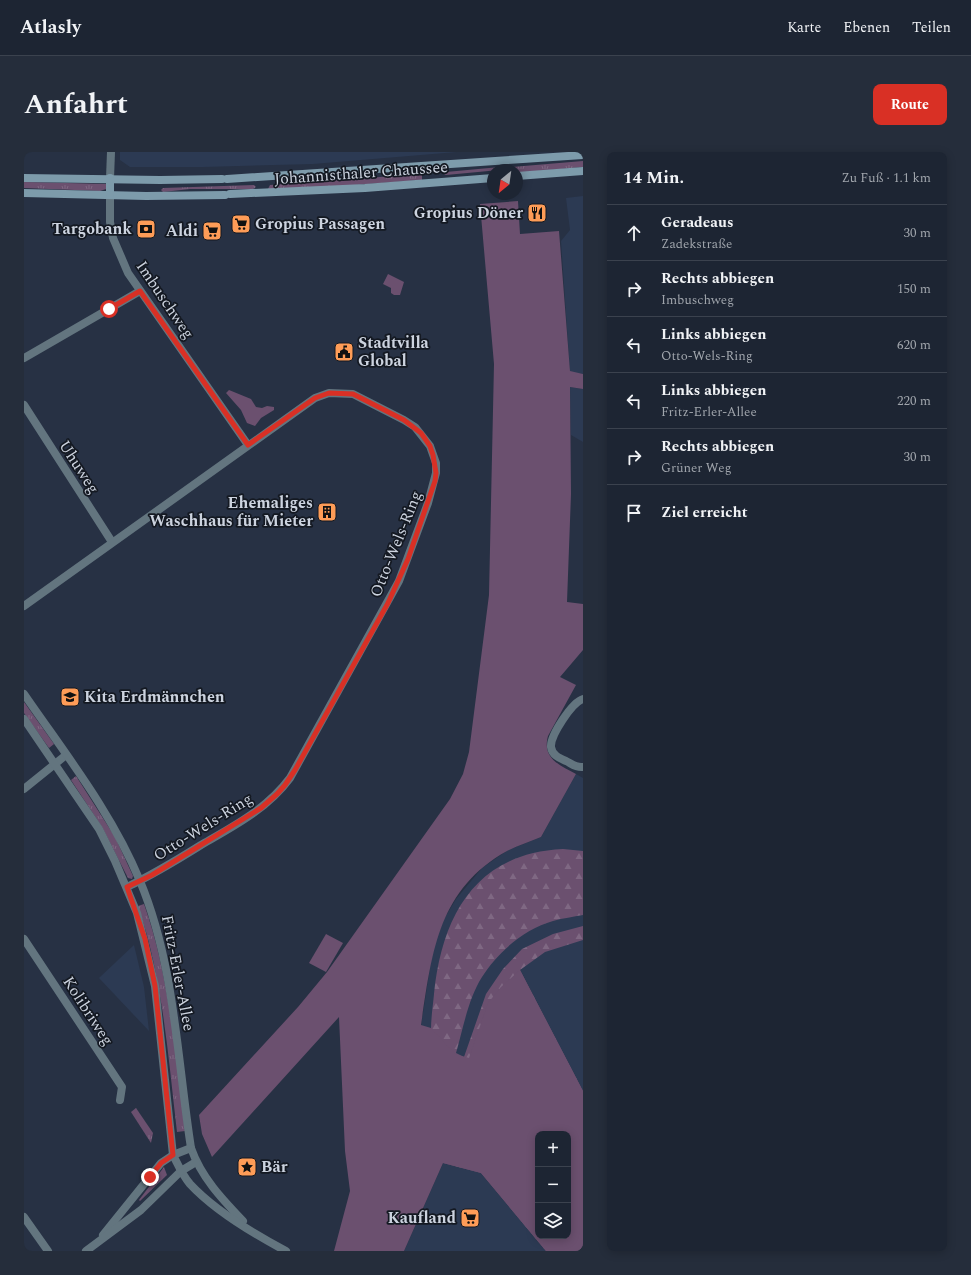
<!DOCTYPE html>
<html lang="de">
<head>
<meta charset="utf-8">
<style>
  :root { --surface:#1d2533; --page:#252d3b; --text:#f1f3f6; --muted:#a0a5ac; --line:#3b424e; --accent:#d93025 }
  body { margin:0; font-family:Spectral,serif; background:var(--page); color:var(--text) }
  .controls { position:absolute; right:12px; bottom:12px; display:grid; overflow:hidden; border-radius:8px; box-shadow:0 2px 10px #0003 }
  .controls button { width:36px; height:36px; display:grid; place-items:center; padding:0; border:0; border-bottom:1px solid var(--line); background:var(--surface); color:var(--text); font:20px sans-serif }
  .compass { position:absolute; left:463px; top:12px; width:36px; height:36px; border-radius:50%; background:var(--surface); box-shadow:0 2px 10px #0003; rotate:209deg }
  .stop { position:absolute; width:12px; height:12px; margin:-9px; border:3px solid #d93025; border-radius:50%; background:#fff }
  .stop.end { background:#d93025; border-color:#fff; box-shadow:0 1px 4px #0008 }
  .list { margin:0; padding:0; list-style:none }
  h2 { display:flex; justify-content:space-between; align-items:center; height:52px; margin:0; padding:0 16px; font-size:17px }
  h2 small { font-size:13px; font-weight:400; color:var(--muted) }
  .list li { display:grid; grid-template-columns:26px 1fr auto; gap:12px; align-items:center; box-sizing:border-box; height:56px; padding:0 16px; border-top:1px solid var(--line) }
  .list b { display:block; font-size:15px; white-space:nowrap }
  .list p { margin:0; font-size:13px; white-space:nowrap; color:var(--muted) }
  .list em { font-size:13px; font-style:normal; color:var(--muted) }
  .icon { flex:none; width:22px; height:22px; fill:none; stroke:currentColor; stroke-width:2; stroke-linecap:round; stroke-linejoin:round }
  .map { position:relative; flex:none; width:559px; height:1099px; overflow:hidden; border-radius:8px }
  header { display:flex; align-items:center; gap:24px; box-sizing:border-box; height:56px; padding:0 20px; background:var(--surface); border-bottom:1px solid var(--line) }
  header strong { font-size:19px }
  nav { display:flex; gap:22px; margin-inline-start:auto; font-size:14px }
  .intro { display:flex; align-items:center; justify-content:space-between; box-sizing:border-box; height:96px; padding:0 24px }
  h1 { margin:0; font-size:28px }
  .button { padding:10px 18px; border-radius:8px; background:var(--accent); color:#fff; font-size:14px; font-weight:700 }
  main { display:flex; gap:24px; padding:0 24px }
  aside { flex:1; background:var(--surface); border-radius:8px; box-shadow:0 2px 10px #0003 }
  .map>svg:first-child { display:block }
  .built { fill:#2c3a53 }
  .grass { fill:url(#grass-tufts) }
  .forest { fill:url(#forest-firs); fill-rule:evenodd }
  .park { fill:#6b506f; fill-rule:evenodd }
  .lines { fill:none; stroke-linecap:round; stroke-linejoin:round }
  .minor { stroke:#63757f; stroke-width:8 }
  .tertiary { stroke:#63757f; stroke-width:8 }
  .secondary { stroke:#7d9bab; stroke-width:8 }
  .route { stroke:#d93025; stroke-width:5 }
  .labels { text-anchor:middle; dominant-baseline:central; stroke-width:3.5; stroke-linejoin:round; paint-order:stroke }
  .street-label { font-size:16px; fill:#ccd3df; stroke:#141922 }
  .poi-label { font-size:16px; font-weight:bold; fill:#ccd3df; stroke:#141922; text-anchor:end }
</style>
</head>
<body>
<header>
<strong>Atlasly</strong>
<nav><a>Karte</a><a>Ebenen</a><a>Teilen</a></nav>
</header>
<div class="intro"><h1>Anfahrt</h1><a class="button">Route</a></div>
<main>
<div class="map">
<svg width="559" height="1099" viewBox="0 0 559 1099">
  <defs>
    <pattern id="grass-tufts" width="24" height="20" patternUnits="userSpaceOnUse"><rect width="24" height="20" fill="#6b506f"/><path d="M3 7l-1-3M5 7V3M7 7l1-3M15 17l-1-3M17 17v-4M19 17l1-3" fill="none" stroke="#7f6883"/></pattern>
    <pattern id="forest-firs" width="22" height="20" patternUnits="userSpaceOnUse"><rect width="22" height="20" fill="#6b506f"/><path d="M5 1l3.5 6h-7zM16 11l3.5 6h-7z" fill="#7f6883"/></pattern>
  </defs>
  <rect width="100%" height="100%" fill="#273144"/>
  <!-- built -->
  <g class="built">
    <polygon points="96,0 433,0 289,12 179,15 106,15 96,8"/>
    <polygon points="559,44 559,222 546,220 537,89 546,78 542,46"/>
    <polygon points="546,235 559,237 559,290 547,283"/>
    <polygon points="552,622 559,626 559,939 496,818 445,906 431,902 397,874 409,796 420,767 432,747 458,716 484,698 517,685"/>
    <polygon points="110,793 120,835 125,879 75,826"/>
    <polygon points="419,1011 457,1021 522,1099 380,1099"/>
  </g>
  <!-- grass -->
  <g class="grass">
    <polygon points="559,9 559,15 493,21 493,18 485,18 488,15"/>
    <polygon points="476,15 475,18 422,23 420,22 422,20"/>
    <polygon points="398,22 398,28 249,39 244,37 246,33"/>
    <polygon points="0,30 83,32 82,37 76,39 0,36"/>
    <polygon points="230,33 232,35 229,37 166,37 139,40 137,38 139,36"/>
    <polygon points="0,550 30,592 25,596 0,561"/>
    <polygon points="52,624 91,685 109,724 108,727 104,726 78,675 47,628"/>
    <path d="M120,752C145,822 152,905 161,979L153,980C144,904 139,827 114,754Z"/>
    <polygon points="112,956 129,981 127,991 107,960"/>
    <polygon points="140,1015 143,1023 116,1049 115,1048"/>
  </g>
  <!-- forest -->
  <path class="forest" d="M539,697L559,699V763C549,765 539,766 529,769C500,777 473,801 458,825C444,847 439,877 432,901L440,905L462,842L479,817L498,797L529,782L559,774V788L521,800L496,818L559,939V1099H522L457,1021L419,1011C416,980 413,950 411,920C409,906 407,892 407,878C407,866 409,853 410,842C418,763 452,701 539,697ZM514,982H544V1084H514Z"/>
  <!-- park -->
  <g class="park">
    <path d="M494,49L496,82L535,79L546,219L559,222V237L546,235L547,342L543,450L559,452V498L536,525L552,533L524,584C518,606 535,613 552,622L517,685C506,690 494,693 483,699C413,738 408,802 397,873L407,876L431,902L445,906L464,851L477,835L496,818L559,939V1099H522L457,1021L419,1011L380,1099H310L326,1039L321,999L315,865L188,1005L178,982L175,963L274,855L303,820L426,647L439,622L445,600L465,443L470,212L456,52ZM514,982H544V1084H514Z"/>
    <polygon points="364,122 380,130 376,143 370,143 367,141 367,136 359,132"/>
    <polygon points="205,238 227,247 232,255 238,256 243,254 250,255 250,258 237,266 231,274 223,271 217,258 202,241"/>
    <polygon points="302,782 319,791 302,820 285,811"/>
  </g>
  <g class="lines">
    <!-- minor -->
    <g class="minor">
      <polyline points="86,26 87,0"/>
      <polyline points="86,43 86,70 89,86 104,121 224,293"/>
      <polyline points="0,206 116,139"/>
      <polyline points="0,253 88,390"/>
      <path d="M0,454L291,246L305,241L329,242L380,268L391,275L406,294L412,311V321L404,351L375,429L266,626C243,657 210,674 177,693C153,708 128,723 103,735"/>
      <path d="M559,547C548,550 526,584 527,595C528,603 535,606 542,609C548,612 552,616 559,615"/>
      <polyline points="0,637 42,603"/>
      <polyline points="0,787 98,935 96,948"/>
      <polyline points="0,1065 24,1099"/>
      <polyline points="79,1083 137,1011 149,1003"/>
      <polyline points="62,1099 117,1058 157,1019"/>
    </g>
    <!-- tertiary -->
    <g class="tertiary">
      <path d="M0,542C42,603 88,661 116,729C151,813 153,907 167,996C177,1025 198,1047 219,1069"/>
      <path d="M0,567L75,677L91,709L113,761L131,834L149,1003C154,1013 159,1024 166,1032C191,1059 230,1082 262,1099"/>
      <polyline points="149,1003 167,996"/>
      <polyline points="157,1019 172,1010"/>
    </g>
    <!-- secondary -->
    <g class="secondary">
      <polyline points="493,24 559,19"/>
      <polyline points="0,26 136,28 198,27"/>
      <polyline points="203,27 559,3"/>
      <polyline points="0,41 122,44 201,43"/>
      <polyline points="206,42 341,36 469,26"/>
      <polyline points="86,43 86,26"/>
    </g>
  </g>
  <g class="lines">
    <!-- route -->
    <polyline class="route" points="85,157 116,139 224,293 291,246 305,241 329,242 380,268 397,281 406,294 409,303 412,321 411,329 384,407 364,451 271,618 261,633 253,642 237,656 128,723 103,735 121,787 131,834 149,1003 137,1011 126,1025"/>
  </g>
  <!-- icons -->
  <defs>
    <g id="restaurant-square" transform="scale(1)"><rect x="-9" y="-9" width="18" height="18" rx="4" fill="#fe9c57" stroke="#141922"/><path d="M-5-6h1v4h1v-4h1v4h1v-4h1v5L-1.5 .5V6h-2V.5L-5-1ZM5-6V6H3V1.5H1.5Q1.5-4 5-6Z" fill="#111"/></g>
    <g id="supermarket-square" transform="scale(1)"><rect x="-9" y="-9" width="18" height="18" rx="4" fill="#fe9c57" stroke="#141922"/><path d="M-6-5.5h2.5l.6 2H6L4.5 2H-2.5L-4.4-4H-6ZM-1.5 3.2a1.3 1.3 0 1 0 .1 0ZM3 3.2a1.3 1.3 0 1 0 .1 0Z" fill="#111"/></g>
    <g id="bank-square" transform="scale(1)"><rect x="-9" y="-9" width="18" height="18" rx="4" fill="#fe9c57" stroke="#141922"/><path d="M-6-4H6V4H-6ZM0-2.3a2.3 2.3 0 1 0 0 4.6a2.3 2.3 0 1 0 0-4.6Z" fill="#111"/></g>
    <g id="civic-square" transform="scale(1)"><rect x="-9" y="-9" width="18" height="18" rx="4" fill="#fe9c57" stroke="#141922"/><path d="M-.6-6.5H3V-4.5H.6V-3L4-1V1h2V6H-6V1h2V-1L-.6-3ZM-1.2 2.5V6h2.4V2.5Z" fill="#111"/></g>
    <g id="building-square" transform="scale(1)"><rect x="-9" y="-9" width="18" height="18" rx="4" fill="#fe9c57" stroke="#141922"/><path d="M-4-6H4V6H1V3H-1V6H-4ZM-2.5-4.3h1.7v1.8h-1.7ZM.8-4.3h1.7v1.8H.8ZM-2.5-1h1.7V.8h-1.7ZM.8-1h1.7V.8H.8Z" fill="#111"/></g>
    <g id="school-square" transform="scale(1)"><rect x="-9" y="-9" width="18" height="18" rx="4" fill="#fe9c57" stroke="#141922"/><path d="M0-5L7-2L0 1L-7-2ZM-4 1L0 2.5L4 1V4Q0 6-4 4Z" fill="#111"/></g>
    <g id="sight-square" transform="scale(1)"><rect x="-9" y="-9" width="18" height="18" rx="4" fill="#fe9c57" stroke="#141922"/><path d="M0-6L1.8-2.2L6-1.7L2.9 1.2L3.7 5.4L0 3.3L-3.7 5.4L-2.9 1.2L-6-1.7L-1.8-2.2Z" fill="#111"/></g>
  </defs>
  <g fill-rule="evenodd">
    <use href="#restaurant-square" x="513" y="61"/>
    <use href="#supermarket-square" x="217" y="72"/>
    <use href="#bank-square" x="122" y="77"/>
    <use href="#supermarket-square" x="188" y="79"/>
    <use href="#civic-square" x="320" y="200"/>
    <use href="#building-square" x="303" y="360"/>
    <use href="#school-square" x="46" y="545"/>
    <use href="#sight-square" x="223" y="1015"/>
    <use href="#supermarket-square" x="446" y="1066"/>
  </g>
  <g class="labels">
    <!-- street labels -->
    <g class="street-label">
      <text transform="translate(337 21) rotate(-4)">Johannisthaler Chaussee</text>
      <text transform="translate(141 148) rotate(56)">Imbuschweg</text>
      <text transform="translate(55 315) rotate(57)">Uhuweg</text>
      <text transform="translate(372 392) rotate(-68)">Otto-Wels-Ring</text>
      <text transform="translate(179 675) rotate(-32)">Otto-Wels-Ring</text>
      <text transform="translate(154 821) rotate(79)">Fritz-Erler-Allee</text>
      <text transform="translate(64 859) rotate(57)">Kolibriweg</text>
    </g>
    <!-- poi labels -->
    <g class="poi-label">
      <text x="499" y="61">Gropius Döner</text>
      <text x="231" y="72" text-anchor="start">Gropius Passagen</text>
      <text x="108" y="77">Targobank</text>
      <text x="174" y="79">Aldi</text>
      <text x="334" y="191" text-anchor="start">Stadtvilla<tspan x="334" dy="18">Global</tspan></text>
      <text x="289" y="351">Ehemaliges<tspan x="289" dy="18">Waschhaus für Mieter</tspan></text>
      <text x="60" y="545" text-anchor="start">Kita Erdmännchen</text>
      <text x="237" y="1015" text-anchor="start">Bär</text>
      <text x="432" y="1066">Kaufland</text>
    </g>
  </g>
</svg>
<div class="controls">
<button>+</button>
<button>−</button>
<button><svg class="icon" aria-label="layers" viewBox="0 0 24 24"><path d="M12 4l9 5-9 5-9-5zM3 14l9 5 9-5"/></svg></button>
</div>
<svg class="compass" viewBox="-18 -18 36 36"><path d="M0-13l5 13h-10z" fill="#e53935"/><path d="M0 13l5-13h-10z" fill="#a0a5ac"/></svg>
<div class="stop" style="left:85px;top:157px"></div>
<div class="stop end" style="left:126px;top:1025px"></div>
</div>
<aside>
<h2>14 Min.<small>Zu Fuß · 1.1 km</small></h2>
<ul class="list">
<li><svg class="icon" aria-label="ahead" viewBox="0 0 24 24"><path d="M12 20V5M6 11l6-6 6 6"/></svg><div><b>Geradeaus</b><p>Zadekstraße</p></div><em>30 m</em></li>
<li><svg class="icon" aria-label="right" viewBox="0 0 24 24"><path d="M7 20v-9h11M14 6l5 5-5 5"/></svg><div><b>Rechts abbiegen</b><p>Imbuschweg</p></div><em>150 m</em></li>
<li><svg class="icon" aria-label="left" viewBox="0 0 24 24"><path d="M17 20v-9H6M10 6l-5 5 5 5"/></svg><div><b>Links abbiegen</b><p>Otto-Wels-Ring</p></div><em>620 m</em></li>
<li><svg class="icon" aria-label="left" viewBox="0 0 24 24"><path d="M17 20v-9H6M10 6l-5 5 5 5"/></svg><div><b>Links abbiegen</b><p>Fritz-Erler-Allee</p></div><em>220 m</em></li>
<li><svg class="icon" aria-label="right" viewBox="0 0 24 24"><path d="M7 20v-9h11M14 6l5 5-5 5"/></svg><div><b>Rechts abbiegen</b><p>Grüner Weg</p></div><em>30 m</em></li>
<li><svg class="icon" aria-label="arrive" viewBox="0 0 24 24"><path d="M6 21V4h12l-3 4 3 4H6"/></svg><div><b>Ziel erreicht</b></div></li>
</ul>
</aside>
</main>
</body>
</html>
